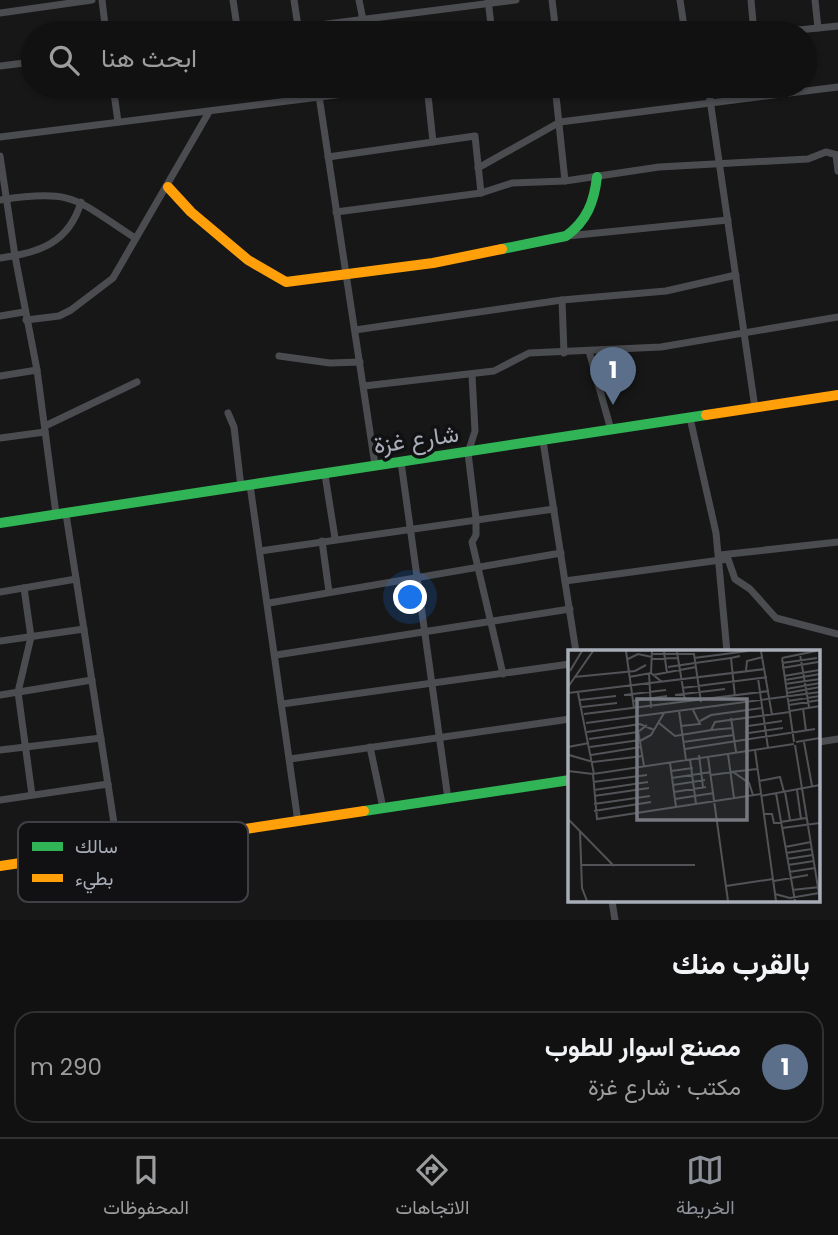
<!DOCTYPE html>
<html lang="ar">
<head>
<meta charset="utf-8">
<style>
  :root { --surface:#111; --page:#1a1a1a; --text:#f1f3f6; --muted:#9c9d9f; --line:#303131; --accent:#8c9099 }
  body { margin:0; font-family:Poppins,Vazirmatn,sans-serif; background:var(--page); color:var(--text); direction:rtl }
  .you { position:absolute; left:411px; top:598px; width:24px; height:24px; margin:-18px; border:5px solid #fff; border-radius:50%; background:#1a73e8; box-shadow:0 0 0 10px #1a73e833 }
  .badge { display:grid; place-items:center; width:46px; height:46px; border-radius:50%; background:var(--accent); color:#fff; font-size:23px; font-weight:700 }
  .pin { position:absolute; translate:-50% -58px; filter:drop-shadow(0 2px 4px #0008) }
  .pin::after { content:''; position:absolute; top:37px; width:24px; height:21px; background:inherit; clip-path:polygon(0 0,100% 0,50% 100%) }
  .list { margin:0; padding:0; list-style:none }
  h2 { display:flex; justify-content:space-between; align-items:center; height:91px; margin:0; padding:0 28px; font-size:30px }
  h2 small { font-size:23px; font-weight:400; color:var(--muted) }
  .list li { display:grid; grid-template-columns:46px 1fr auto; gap:21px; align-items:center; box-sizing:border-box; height:112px; margin:0 14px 14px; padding:0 14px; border:2px solid var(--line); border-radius:21px }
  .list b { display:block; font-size:26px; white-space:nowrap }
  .list p { margin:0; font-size:23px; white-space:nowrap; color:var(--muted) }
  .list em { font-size:23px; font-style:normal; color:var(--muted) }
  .icon { flex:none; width:38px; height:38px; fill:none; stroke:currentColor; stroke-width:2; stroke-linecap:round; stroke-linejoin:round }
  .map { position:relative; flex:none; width:838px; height:920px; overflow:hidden; direction:ltr }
  .search { position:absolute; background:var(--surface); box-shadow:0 2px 5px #0004; left:21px; right:21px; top:21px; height:77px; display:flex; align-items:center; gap:18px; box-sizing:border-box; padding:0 24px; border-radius:38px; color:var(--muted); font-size:26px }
  .sheet { height:217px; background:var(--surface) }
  nav { display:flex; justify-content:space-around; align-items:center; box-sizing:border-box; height:98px; border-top:2px solid var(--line); background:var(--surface); font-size:19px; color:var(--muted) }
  nav a { display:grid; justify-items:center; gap:4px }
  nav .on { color:var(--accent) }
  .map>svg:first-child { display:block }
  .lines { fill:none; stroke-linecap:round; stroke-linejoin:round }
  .street { stroke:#4b4c50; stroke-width:7 }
  .fast { stroke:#30b455; stroke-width:10 }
  .slow { stroke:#ff9f0a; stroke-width:10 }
  .labels { text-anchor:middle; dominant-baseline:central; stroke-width:7; stroke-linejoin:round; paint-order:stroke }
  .street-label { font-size:24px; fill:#a8adb8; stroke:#111113 }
  .inset-road { fill:none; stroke:#515357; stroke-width:2 }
  .view { fill:#757880; fill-opacity:0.15; stroke:#757880; stroke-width:3.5 }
  .inset-edge { fill:none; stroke:#a8adb8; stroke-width:3.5 }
  .key { fill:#111113; stroke:#3e4045; stroke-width:2 }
  .key-label { font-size:19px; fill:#a8adb8 }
</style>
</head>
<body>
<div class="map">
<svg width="838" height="920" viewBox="0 0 838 920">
  <rect width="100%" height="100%" fill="#171717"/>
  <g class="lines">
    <!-- street -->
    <g class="street">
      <polyline points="102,0 106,33"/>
      <polyline points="233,0 238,33"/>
      <polyline points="294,0 299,33"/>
      <polyline points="359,0 363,20"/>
      <polyline points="488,0 492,33"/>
      <polyline points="552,0 556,33"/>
      <polyline points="680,0 685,33"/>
      <polyline points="751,0 754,33"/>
      <polyline points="815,0 818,28"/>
      <polyline points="0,13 92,0"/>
      <polyline points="256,33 516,0"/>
      <polyline points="769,33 838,26"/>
      <polyline points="0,66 33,62"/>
      <polyline points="113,86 118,122"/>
      <polyline points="306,86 307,98"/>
      <polyline points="555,86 565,181 659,167 808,159 826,152 838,155"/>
      <polyline points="708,86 755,408"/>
      <polyline points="319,96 375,465"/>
      <polyline points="0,137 407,86"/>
      <polyline points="836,155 838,171"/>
      <polyline points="0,156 15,256 37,370 56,514"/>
      <polyline points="328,157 433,142"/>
      <polyline points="478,168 560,122 838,87"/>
      <polyline points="481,193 512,183 565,181"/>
      <path d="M0,200C75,188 76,200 135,238"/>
      <polyline points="336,212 481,193 475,136 433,142 427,86"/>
      <polyline points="567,236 728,220"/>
      <path d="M0,258C39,253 69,243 81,202"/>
      <polyline points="562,300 564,353"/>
      <polyline points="0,316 24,312"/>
      <polyline points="26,320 59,316 71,310 113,278 209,112"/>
      <polyline points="355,330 562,300 666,291 736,275"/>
      <polyline points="589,351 611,430"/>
      <polyline points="279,356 330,363 360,362"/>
      <polyline points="472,375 475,431 468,453 476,518 476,535 472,542 503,674"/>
      <polyline points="0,376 37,370"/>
      <polyline points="364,386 494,371 529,353 661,347 838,317"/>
      <polyline points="228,413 234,427 241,487"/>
      <polyline points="690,418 716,533 727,652"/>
      <polyline points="45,426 137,382"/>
      <polyline points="0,438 45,432"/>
      <polyline points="543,441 576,652"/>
      <polyline points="401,462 448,799"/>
      <polyline points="325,475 335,538"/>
      <polyline points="250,485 298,822"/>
      <polyline points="66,514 118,849"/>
      <polyline points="322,541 329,592"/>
      <polyline points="260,551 554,509"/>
      <polyline points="720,555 838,542"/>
      <polyline points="565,581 728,559 735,579 750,589 776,618 838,634"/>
      <polyline points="24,588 31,637 18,692 32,795"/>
      <polyline points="0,592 76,579"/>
      <polyline points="269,603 561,553"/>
      <polyline points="0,641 84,629"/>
      <polyline points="276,655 570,609"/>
      <polyline points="0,695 92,680"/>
      <polyline points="282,704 570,664"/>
      <polyline points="819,742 838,739"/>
      <polyline points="370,747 383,808"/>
      <polyline points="0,750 101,738"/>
      <polyline points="290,759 570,719"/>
      <polyline points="0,800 108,784"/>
      <polyline points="612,901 615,920"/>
    </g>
    <!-- fast -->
    <g class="fast">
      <path d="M502,249L566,236C587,221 594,202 597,177"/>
      <polyline points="0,523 706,415"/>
      <polyline points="364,811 570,780"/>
    </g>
    <!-- slow -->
    <g class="slow">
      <polyline points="168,187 191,212 248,260 286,282 433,263 502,249"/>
      <polyline points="706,415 838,395"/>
      <polyline points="0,866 364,811"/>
    </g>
  </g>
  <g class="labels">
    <!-- street labels -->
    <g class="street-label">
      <text transform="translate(416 439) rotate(-8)">شارع غزة</text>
    </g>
  </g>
  <!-- overview -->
  <g transform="translate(568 650)">
    <rect width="252" height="252" fill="#171717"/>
    <path class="inset-road" d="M58,1L66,58M84,1L83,23L94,32M193,1L204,65M96,2L99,23M109,2L117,51M85,4H126L133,52M232,4L241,57M126,8L180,1M214,8L226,92M214,8L248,1M60,9L70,4L84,7M83,9L110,8M127,13L163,8M214,13L249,8M100,17L127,13M214,18L250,12M2,21L14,1M178,21L179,11L195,7M81,23L83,58M85,25L128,17M216,26L251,20M6,27L67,21L78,15M61,27L83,23M190,28L200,98M217,30L252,24M217,34L252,29M0,37L25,1M114,38L199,27M218,39L252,33M0,43L197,19M10,43L26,124M219,43L252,37M56,45L98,40M107,45L157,39M167,47L163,8L172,6M12,50L48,46M65,51L99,46M220,51L252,46M221,55L252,50M14,57L49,53M235,58L238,81M111,61L118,110M222,61L252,56M16,64L201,41M163,68L168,102M132,71L143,65L194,58M18,73L252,42M91,73L107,86L143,80L147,72L222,62M113,76L132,74L125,60M180,76L214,71M70,80L76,116M143,80L165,78M19,82L72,74L86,80M181,83L215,78M21,89L70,82L79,75M72,91L83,85L96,63M115,92L166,85M228,92L252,88M236,92L244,136M227,95L252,250M0,97L21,93M22,97L72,90M117,99L247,79M187,100L208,251M160,104L166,148M1,105L25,112L75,106M23,105L73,97M131,105L135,137M140,107L160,251M122,109L128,154M102,113L108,157M0,121L25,124L226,94M103,121L125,118M163,122L189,119M25,124L29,169L193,144M143,125L165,122L181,133L185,145M104,128L143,122M191,131L212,127L216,142M25,132L79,125M105,135L137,130M26,140L80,132M229,140L233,169M106,142L138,137M217,142L222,170M208,143L227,251M26,146L81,138M193,146L252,135M107,149L146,143M26,154L82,146M26,161L83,152M196,164H204L206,173L238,168M0,169L46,216M214,178L252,173M12,181L14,238L19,251M217,197L243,192M218,203L244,199M219,209L245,205M14,215H127M220,215L246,211M221,222L247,218M206,231L240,225M158,236L205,229M224,240L252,237M207,244L222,248L251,243"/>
    <path class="view" d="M69,49H179V170H69Z"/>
    <rect width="252" height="252" class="inset-edge"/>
  </g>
  <!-- legend -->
  <rect x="18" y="822" width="230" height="80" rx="10" class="key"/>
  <rect x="32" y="842" width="31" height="9" fill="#30b455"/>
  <rect x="32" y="874" width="31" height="8" fill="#ff9f0a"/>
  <g class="key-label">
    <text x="75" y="853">سالك</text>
    <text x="75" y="885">بطيء</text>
  </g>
</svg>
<div class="you"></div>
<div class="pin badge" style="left:613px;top:405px;background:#5c6f8a">1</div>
<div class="search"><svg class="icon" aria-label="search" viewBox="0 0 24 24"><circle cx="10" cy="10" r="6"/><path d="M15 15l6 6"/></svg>ابحث هنا</div>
</div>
<section class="sheet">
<h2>بالقرب منك<small></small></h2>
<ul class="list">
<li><span class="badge" style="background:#5c6f8a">1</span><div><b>مصنع اسوار للطوب</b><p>مكتب · شارع غزة</p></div><em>290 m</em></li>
</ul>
</section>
<nav>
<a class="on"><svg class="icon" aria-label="map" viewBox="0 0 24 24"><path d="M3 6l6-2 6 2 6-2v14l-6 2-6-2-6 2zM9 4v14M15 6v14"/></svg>الخريطة</a>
<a><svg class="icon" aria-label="directions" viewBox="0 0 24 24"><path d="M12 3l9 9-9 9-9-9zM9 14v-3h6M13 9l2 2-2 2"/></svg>الاتجاهات</a>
<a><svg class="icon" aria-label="saved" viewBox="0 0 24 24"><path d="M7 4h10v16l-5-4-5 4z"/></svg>المحفوظات</a>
</nav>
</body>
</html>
